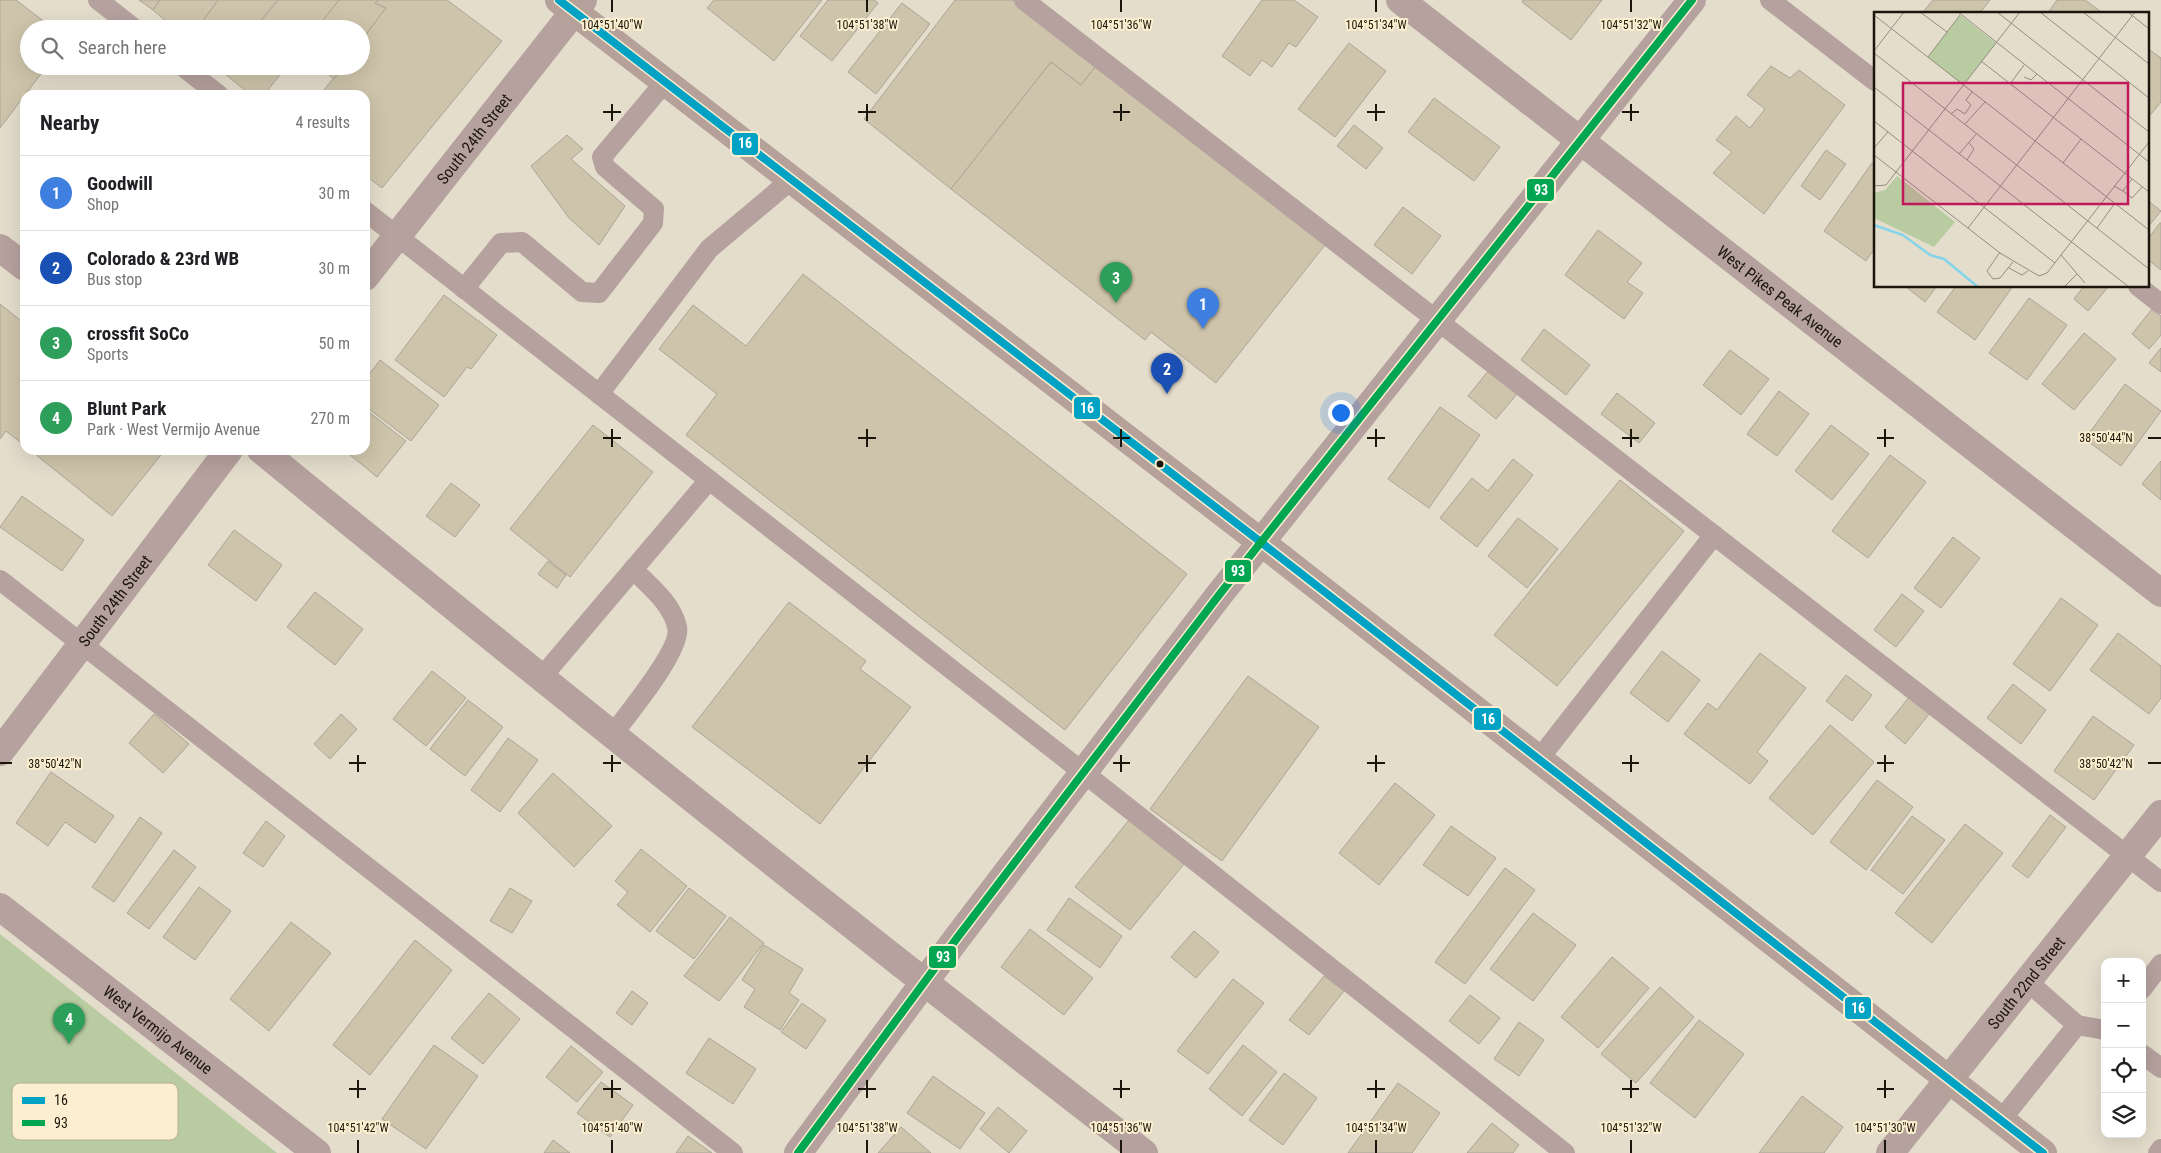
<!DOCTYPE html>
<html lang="en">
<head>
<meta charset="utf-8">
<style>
  :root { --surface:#fff; --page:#f6f6f6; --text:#202124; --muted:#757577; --line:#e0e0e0; --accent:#0b8043 }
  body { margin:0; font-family:"Roboto Condensed",sans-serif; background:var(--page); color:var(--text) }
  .controls { position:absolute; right:15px; bottom:15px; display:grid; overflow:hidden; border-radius:10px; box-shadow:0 5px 20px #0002 }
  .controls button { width:45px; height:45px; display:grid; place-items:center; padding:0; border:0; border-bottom:1px solid var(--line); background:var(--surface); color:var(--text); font:25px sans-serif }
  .you { position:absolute; left:1340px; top:412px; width:18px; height:18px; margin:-12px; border:4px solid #fff; border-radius:50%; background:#1a73e8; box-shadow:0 0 0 8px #1a73e833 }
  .badge { display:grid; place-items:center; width:32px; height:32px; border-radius:50%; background:var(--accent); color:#fff; font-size:16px; font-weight:700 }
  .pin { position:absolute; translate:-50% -41px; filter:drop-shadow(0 1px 2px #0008) }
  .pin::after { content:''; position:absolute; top:26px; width:18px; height:15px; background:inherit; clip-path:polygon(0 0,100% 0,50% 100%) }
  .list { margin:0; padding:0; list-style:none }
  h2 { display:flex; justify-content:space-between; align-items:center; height:65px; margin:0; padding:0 20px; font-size:21px }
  h2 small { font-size:16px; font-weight:400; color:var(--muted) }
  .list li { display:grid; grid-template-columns:32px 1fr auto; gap:15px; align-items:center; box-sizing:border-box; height:75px; padding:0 20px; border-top:1px solid var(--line) }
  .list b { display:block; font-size:19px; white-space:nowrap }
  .list p { margin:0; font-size:16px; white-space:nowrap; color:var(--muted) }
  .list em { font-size:16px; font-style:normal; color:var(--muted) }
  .icon { flex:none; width:28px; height:28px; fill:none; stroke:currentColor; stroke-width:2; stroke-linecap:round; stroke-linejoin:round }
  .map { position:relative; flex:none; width:2161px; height:1153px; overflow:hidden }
  .search { position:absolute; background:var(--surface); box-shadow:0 5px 20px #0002; left:20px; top:20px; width:350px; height:55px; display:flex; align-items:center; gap:12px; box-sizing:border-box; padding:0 18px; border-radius:28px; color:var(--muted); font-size:19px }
  .panel { position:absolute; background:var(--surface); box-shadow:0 5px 20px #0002; left:20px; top:90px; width:350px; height:365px; border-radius:15px }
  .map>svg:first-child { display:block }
  .green { fill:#b9cca1 }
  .building { fill:#cec4ab; stroke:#aba598 }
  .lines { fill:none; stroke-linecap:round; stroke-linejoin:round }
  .service { stroke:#b5a19d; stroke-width:20 }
  .minor { stroke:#b5a19d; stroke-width:28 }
  .primary { stroke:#b5a199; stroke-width:28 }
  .bus-1-casing { stroke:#fcefcf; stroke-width:11 }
  .bus-2-casing { stroke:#fcefcf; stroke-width:11 }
  .bus-1 { stroke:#01a2c4; stroke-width:8 }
  .bus-2 { stroke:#00a651; stroke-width:8 }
  .ticks { fill:none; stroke:#1b160b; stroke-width:2 }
  .bus-dot { fill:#1b160b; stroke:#fcefcf; stroke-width:2 }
  .labels { text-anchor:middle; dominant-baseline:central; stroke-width:4; stroke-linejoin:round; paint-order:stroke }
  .street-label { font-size:16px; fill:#1b160b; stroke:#fcefcf }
  .inset-river { fill:none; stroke:#84d5e9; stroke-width:2.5 }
  .inset-road { fill:none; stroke:#948d7f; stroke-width:1 }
  .view { fill:#c2185b; fill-opacity:0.15; stroke:#c2185b; stroke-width:2.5 }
  .inset-edge { fill:none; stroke:#1b160b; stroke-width:2.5 }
  .key { fill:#fcefcf; stroke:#b8ae94; stroke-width:1 }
  .key-label { font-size:14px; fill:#1b160b }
  .ticks-label { font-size:12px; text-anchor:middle; fill:#1b160b; stroke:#fcefcf; stroke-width:4; stroke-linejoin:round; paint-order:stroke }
  .line-badge { stroke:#fcefcf; stroke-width:2 }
  .badge-label { font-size:14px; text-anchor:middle; font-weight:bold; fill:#fff }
</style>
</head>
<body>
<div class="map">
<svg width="2161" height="1153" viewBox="0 0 2161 1153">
  <rect width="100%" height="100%" fill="#e4ddcc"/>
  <!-- green -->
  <polygon class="green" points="0,934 277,1153 0,1153"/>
  <!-- building -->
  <g class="building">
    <polygon points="0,0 16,0 54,29 29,29 29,66 47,66 0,128"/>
    <polygon points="139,0 160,0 153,10"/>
    <polygon points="160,0 218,0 197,29 175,29 153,10"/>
    <polygon points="218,0 278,0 254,29 197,29"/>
    <polygon points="278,0 339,0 316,29 254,29"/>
    <polygon points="339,0 378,0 375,3 386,8 361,41 361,29 316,29"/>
    <polygon points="378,0 447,0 502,41 382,188 365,175 365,95 320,95 343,66 361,66 361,41 386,8 375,3"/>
    <polygon points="714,0 822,0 774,61 707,8"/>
    <polygon points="828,0 874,0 878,3 832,61 800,36"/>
    <polygon points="955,0 1013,0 1096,66 1081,85 1051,62 951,189 864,119"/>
    <polygon points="1262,0 1294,0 1318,17 1296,47 1289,43 1272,67 1262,60 1250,76 1222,56"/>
    <polygon points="1523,0 1602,0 1571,40 1522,2"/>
    <polygon points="1933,0 1990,0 1979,14 1925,14 1923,12"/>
    <polygon points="2057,0 2085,0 2100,11 2098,14 2047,14"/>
    <polygon points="902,3 930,24 876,94 848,72"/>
    <polygon points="1349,43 1386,71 1335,137 1298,109"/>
    <polygon points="2147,48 2161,58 2161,102 2147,119"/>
    <polygon points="1051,62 1081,85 1096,66 1325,245 1216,383 1151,332 1145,340 951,189"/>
    <polygon points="223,66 287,66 264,95 251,95 220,70"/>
    <polygon points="318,66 343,66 334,79"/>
    <polygon points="1771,66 1790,78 1799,70 1845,105 1764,214 1713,173 1732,152 1716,140 1736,116 1750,128 1765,109 1747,95"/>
    <polygon points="1434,98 1500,147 1474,181 1408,132"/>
    <polygon points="1354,125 1383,148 1366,169 1337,146"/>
    <polygon points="567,135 583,149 571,159 625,206 599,245 569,218 531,166"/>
    <polygon points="1826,150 1846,164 1820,200 1801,186"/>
    <polygon points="1872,163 1875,165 1875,248 1866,261 1824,231"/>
    <polygon points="2147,200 2161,211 2147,228"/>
    <polygon points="1403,207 1441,236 1412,274 1374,245"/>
    <polygon points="2160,223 2161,223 2161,270 2147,259 2147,240"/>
    <polygon points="1598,230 1642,263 1627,282 1643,293 1624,319 1565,275"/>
    <polygon points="803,274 1187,574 1065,730 686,435 717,394 659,349 693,305 746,346"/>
    <polygon points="1905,286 1937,286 1925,302"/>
    <polygon points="1956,286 2013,286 1975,340 1937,312"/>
    <polygon points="2084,286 2109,286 2088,311 2074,299"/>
    <polygon points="444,295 497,335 471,369 467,367 444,397 395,360"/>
    <polygon points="2029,298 2067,325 2027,380 1989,353"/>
    <polygon points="0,304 25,324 25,446 6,431 0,439"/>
    <polygon points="2152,309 2161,316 2161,335 2149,349 2132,334"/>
    <polygon points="1544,329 1590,365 1566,395 1521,360"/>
    <polygon points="2084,333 2116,359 2074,410 2042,384"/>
    <polygon points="2161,348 2161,372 2149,363"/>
    <polygon points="1730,350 1769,379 1741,415 1703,385"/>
    <polygon points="380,360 439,405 411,441 365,406 365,380"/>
    <polygon points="1489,370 1517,394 1496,419 1468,396"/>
    <polygon points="2125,384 2161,411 2121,466 2085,439"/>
    <polygon points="1779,391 1809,414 1777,456 1747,434"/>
    <polygon points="1617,393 1655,423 1639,443 1601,414"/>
    <polygon points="1440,407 1480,435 1429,508 1388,479"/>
    <polygon points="365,409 406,441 377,477 344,450 365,450"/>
    <polygon points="593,425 653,472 570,577 510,529"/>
    <polygon points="1831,425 1869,454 1832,500 1795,471"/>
    <polygon points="30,450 165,450 112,516"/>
    <polygon points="1890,455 1926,482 1868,558 1832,531"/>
    <polygon points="1513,459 1533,475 1477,547 1440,518 1472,478 1488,491"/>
    <polygon points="2161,461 2161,500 2142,484"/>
    <polygon points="1620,480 1684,531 1557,686 1494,635"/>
    <polygon points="451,483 480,505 455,537 426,516"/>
    <polygon points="22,496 84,540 62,571 0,527"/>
    <polygon points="1518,518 1558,549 1527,588 1488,556"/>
    <polygon points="234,530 282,565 256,601 208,565"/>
    <polygon points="1953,537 1980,558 1941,608 1914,588"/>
    <polygon points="548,561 566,575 557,588 538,574"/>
    <polygon points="315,592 363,629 335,665 287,627"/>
    <polygon points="1902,594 1924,611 1896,647 1874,630"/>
    <polygon points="2061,598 2098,625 2050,691 2013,664"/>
    <polygon points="789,602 866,661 860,669 911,707 820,824 692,727"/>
    <polygon points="2118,633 2161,666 2161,698 2149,714 2090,670"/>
    <polygon points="1662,651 1700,680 1668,722 1630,693"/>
    <polygon points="1760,653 1806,688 1757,752 1768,761 1750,784 1684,734 1708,703 1717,710"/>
    <polygon points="432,671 466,698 426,746 393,719"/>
    <polygon points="1846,675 1872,695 1852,721 1826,701"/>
    <polygon points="1248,676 1319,727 1222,861 1150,809"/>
    <polygon points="2013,684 2046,710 2021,744 1987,718"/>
    <polygon points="1910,696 1930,713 1905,744 1885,727"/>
    <polygon points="468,700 503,727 465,776 430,749"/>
    <polygon points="154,714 189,744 163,773 129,743"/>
    <polygon points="341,714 357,729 330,759 314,744"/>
    <polygon points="2093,716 2134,745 2094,800 2054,771"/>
    <polygon points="1830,725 1874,762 1813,835 1769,798"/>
    <polygon points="508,738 538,760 500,812 471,790"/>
    <polygon points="51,772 114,816 95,843 65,822 48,846 16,823"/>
    <polygon points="553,773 612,826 574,867 518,813"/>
    <polygon points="1877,780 1913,807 1866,870 1830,842"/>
    <polygon points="1395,783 1435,815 1379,885 1339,853"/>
    <polygon points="2050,815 2066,827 2028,878 2012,866"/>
    <polygon points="1912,816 1945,840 1903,894 1871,870"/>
    <polygon points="140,817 162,833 114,902 92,887"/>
    <polygon points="1129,820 1184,864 1130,930 1075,887"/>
    <polygon points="266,821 285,836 263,867 243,853"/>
    <polygon points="1965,824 2003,853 1932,943 1895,913"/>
    <polygon points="1451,826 1496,858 1468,896 1423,865"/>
    <polygon points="641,849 687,886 650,932 617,905 628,892 615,881"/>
    <polygon points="174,850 196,867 149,929 127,913"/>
    <polygon points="1505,868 1535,890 1465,984 1435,962"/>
    <polygon points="199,887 231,911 195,960 163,937"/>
    <polygon points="510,888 532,901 512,933 490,921"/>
    <polygon points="689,888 726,916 694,959 656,931"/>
    <polygon points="1069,898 1122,936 1100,968 1047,930"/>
    <polygon points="1533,913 1576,945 1533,1001 1490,969"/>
    <polygon points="730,917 764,943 719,1001 684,976"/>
    <polygon points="291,922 331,953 269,1031 230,999"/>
    <polygon points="1030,929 1093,978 1064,1015 1001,967"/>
    <polygon points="1194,931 1219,952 1196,978 1171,957"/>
    <polygon points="415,940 452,970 370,1075 333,1045"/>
    <polygon points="764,945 803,969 789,993 799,1000 780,1030 744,1007 755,989 742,980"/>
    <polygon points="1612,957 1649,988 1598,1048 1561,1017"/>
    <polygon points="1324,976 1344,991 1309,1035 1289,1020"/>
    <polygon points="1233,979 1264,1003 1208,1074 1177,1051"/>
    <polygon points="1660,987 1694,1017 1636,1083 1601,1054"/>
    <polygon points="632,991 648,1003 632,1025 616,1013"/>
    <polygon points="489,993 520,1019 483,1064 451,1038"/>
    <polygon points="1470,995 1500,1018 1479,1044 1449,1021"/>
    <polygon points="802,1003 826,1020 806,1049 781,1032"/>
    <polygon points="1699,1020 1744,1054 1695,1118 1650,1083"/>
    <polygon points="1519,1022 1544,1040 1519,1076 1494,1059"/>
    <polygon points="709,1038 756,1069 733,1104 686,1073"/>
    <polygon points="434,1045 478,1076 426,1149 382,1119"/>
    <polygon points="1243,1045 1277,1072 1242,1116 1209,1089"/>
    <polygon points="571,1046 603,1072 577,1102 546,1077"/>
    <polygon points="1284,1073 1317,1098 1283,1145 1249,1120"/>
    <polygon points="933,1076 985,1113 960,1149 907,1113"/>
    <polygon points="601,1082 633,1105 610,1137 577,1113"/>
    <polygon points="1398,1083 1440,1113 1412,1153 1348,1153"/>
    <polygon points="1802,1096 1843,1127 1824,1153 1759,1153"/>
    <polygon points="998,1107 1027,1131 1009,1153 980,1129"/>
    <polygon points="1492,1123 1519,1145 1513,1153 1467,1153"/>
    <polygon points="901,1127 931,1153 878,1153"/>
    <polygon points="688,1136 712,1153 676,1153"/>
    <polygon points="553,1140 570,1153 544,1153"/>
  </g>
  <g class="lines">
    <!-- service -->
    <g class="service">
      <polyline points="98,0 135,29"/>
      <polyline points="1024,0 2161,882"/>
      <polyline points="1770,0 1875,81"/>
      <polyline points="182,66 219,95"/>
      <polyline points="365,211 1084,773 1565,1153"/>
      <polyline points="2138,286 2161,304"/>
      <polyline points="464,289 501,243 522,242 582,292 599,293 653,223 654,209 605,167 602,157 665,82"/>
      <polyline points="599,394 709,249 791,180"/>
      <polyline points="0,580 733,1153"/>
      <polyline points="541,678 709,480"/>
      <path d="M613,734C627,715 683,648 677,627C672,603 649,586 633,569"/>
      <polyline points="1539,759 1714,535"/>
      <polyline points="2027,981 2077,1025 2105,1030"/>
      <polyline points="2142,989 2161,964"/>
      <polyline points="2142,1054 2161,1068"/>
      <polyline points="2001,1120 2077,1025"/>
      <polyline points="2158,1153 2161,1149"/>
    </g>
    <!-- minor -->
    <g class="minor">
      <path id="s1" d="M1400,0L2161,593"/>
      <polyline points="0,248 25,267"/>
      <path id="s2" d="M365,277L583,0"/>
      <path d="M261,450C552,688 846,923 1144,1153"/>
      <path id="s3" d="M0,752L229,450"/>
      <path id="s4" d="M0,907L317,1153"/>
      <polyline points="798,1153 957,938 1219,595 1692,0"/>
      <path id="s5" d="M1890,1153L2161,814"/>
    </g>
    <!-- primary -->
    <polyline class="primary" points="559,0 1262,543 2043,1153"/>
    <!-- bus-1 casing -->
    <g class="bus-1-casing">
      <polyline id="bus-1" points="559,0 1262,543 2043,1153"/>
    </g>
    <!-- bus-2 casing -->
    <g class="bus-2-casing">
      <polyline id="bus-2" points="798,1153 957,938 1219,595 1692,0"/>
    </g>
    <!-- bus-1 -->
    <use href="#bus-1" class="bus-1"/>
    <!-- bus-2 -->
    <use href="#bus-2" class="bus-2"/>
  </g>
  <!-- ticks -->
  <path class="ticks" d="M612,0V12M867,0V12M1121,0V12M1376,0V12M1631,0V12M612,104V121M867,104V121M1121,104V121M1376,104V121M1631,104V121M603,112H621M858,112H876M1113,112H1130M1367,112H1385M1622,112H1639M612,429V447M867,429V447M1121,429V447M1376,429V447M1631,429V447M1885,429V447M603,438H621M858,438H876M1113,438H1130M1367,438H1385M1622,438H1639M1877,438H1894M2148,438H2161M358,755V772M612,755V772M867,755V772M1121,755V772M1376,755V772M1631,755V772M1885,755V772M0,763H12M349,763H366M603,763H621M858,763H876M1113,763H1130M1367,763H1385M1622,763H1639M1877,763H1894M2148,763H2161M358,1080V1098M612,1080V1098M867,1080V1098M1121,1080V1098M1376,1080V1098M1631,1080V1098M1885,1080V1098M349,1089H366M603,1089H621M858,1089H876M1113,1089H1130M1367,1089H1385M1622,1089H1639M1877,1089H1894M358,1140V1153M612,1140V1153M867,1140V1153M1121,1140V1153M1376,1140V1153M1631,1140V1153M1885,1140V1153"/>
  <!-- markers -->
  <circle class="bus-dot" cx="1160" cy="464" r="4.5"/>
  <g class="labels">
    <!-- street labels -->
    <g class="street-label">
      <text stroke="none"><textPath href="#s2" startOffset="176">South 24th Street</textPath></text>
      <text stroke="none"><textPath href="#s1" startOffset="482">West Pikes Peak Avenue</textPath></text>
      <text stroke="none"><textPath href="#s3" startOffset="190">South 24th Street</textPath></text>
      <text stroke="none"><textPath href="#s5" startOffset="218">South 22nd Street</textPath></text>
      <text stroke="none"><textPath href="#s4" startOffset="200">West Vermijo Avenue</textPath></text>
    </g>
  </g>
  <!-- overview -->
  <g transform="translate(1874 12)">
    <rect width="275" height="275" fill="#e4ddcc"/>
    <path d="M86,3L122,31L89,73L54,45ZM23,164L81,210L60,235L0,206V181L11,178Z" fill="#b9cca1"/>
    <path class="inset-river" d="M0,213L29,223L56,243L70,247L104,275"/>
    <path class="inset-road" d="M46,0L73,20M84,0L275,150M123,0L275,120M166,0L275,86M209,0L275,52M254,0L275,17M0,3L275,218M0,39L30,0M0,41L275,257M54,45L86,3M107,49L275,180M150,65L157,68L163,62M136,72L150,53M0,75L255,275M77,102L83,97L91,102L97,93L92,88L98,80M0,109L181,251M91,112L111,90M0,136L14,120M85,142L103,121M0,143L126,241L165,264L173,261L275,130M93,148L100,137L95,131M189,151L207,127M0,174L12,173L146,0M240,174L249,179L258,167M249,179L258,186L268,175M94,216L261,0M223,216L241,191M126,240L113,259L119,267L126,266L139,250M187,243L211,271M135,256L148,263L154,259M191,274L203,262"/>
    <path class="view" d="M29,71H254V192H29Z"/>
    <rect width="275" height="275" class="inset-edge"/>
  </g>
  <!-- legend -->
  <rect x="12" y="1083" width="166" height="57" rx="8" class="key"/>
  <rect x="22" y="1097" width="23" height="7" fill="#01a2c4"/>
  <rect x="22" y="1120" width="23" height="6" fill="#00a651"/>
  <g class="key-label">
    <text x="54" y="1105">16</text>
    <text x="54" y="1128">93</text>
  </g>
  <g class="ticks-label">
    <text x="612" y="29">104°51'40"W</text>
    <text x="867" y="29">104°51'38"W</text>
    <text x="1121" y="29">104°51'36"W</text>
    <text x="1376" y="29">104°51'34"W</text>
    <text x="1631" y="29">104°51'32"W</text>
    <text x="2106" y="442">38°50'44"N</text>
    <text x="55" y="768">38°50'42"N</text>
    <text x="2106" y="768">38°50'42"N</text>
    <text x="358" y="1132">104°51'42"W</text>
    <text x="612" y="1132">104°51'40"W</text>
    <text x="867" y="1132">104°51'38"W</text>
    <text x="1121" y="1132">104°51'36"W</text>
    <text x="1376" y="1132">104°51'34"W</text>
    <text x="1631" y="1132">104°51'32"W</text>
    <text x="1885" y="1132">104°51'30"W</text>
  </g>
  <g class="line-badge">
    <rect x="731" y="132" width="28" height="24" rx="5" fill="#01a2c4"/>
    <rect x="1526" y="178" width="29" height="24" rx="5" fill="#00a651"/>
    <rect x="1073" y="396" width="28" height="24" rx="5" fill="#01a2c4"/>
    <rect x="1224" y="559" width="28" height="24" rx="5" fill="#00a651"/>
    <rect x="1473" y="707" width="29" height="24" rx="5" fill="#01a2c4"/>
    <rect x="928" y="945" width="29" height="24" rx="5" fill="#00a651"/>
    <rect x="1844" y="996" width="28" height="24" rx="5" fill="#01a2c4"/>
  </g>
  <g class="badge-label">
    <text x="745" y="148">16</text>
    <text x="1541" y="195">93</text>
    <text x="1087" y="413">16</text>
    <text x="1238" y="576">93</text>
    <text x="1488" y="724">16</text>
    <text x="943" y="962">93</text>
    <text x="1858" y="1013">16</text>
  </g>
</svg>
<div class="controls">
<button>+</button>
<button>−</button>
<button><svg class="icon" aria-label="locate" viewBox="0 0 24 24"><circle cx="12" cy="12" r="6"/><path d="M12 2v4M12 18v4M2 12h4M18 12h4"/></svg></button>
<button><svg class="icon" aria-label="layers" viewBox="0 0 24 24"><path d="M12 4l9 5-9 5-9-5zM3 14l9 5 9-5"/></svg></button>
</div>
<div class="you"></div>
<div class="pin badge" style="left:1203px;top:329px;background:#3f7fe0">1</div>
<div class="pin badge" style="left:1167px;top:394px;background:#1a4fb4">2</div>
<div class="pin badge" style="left:1116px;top:303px;background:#2e9e5b">3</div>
<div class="pin badge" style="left:69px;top:1044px;background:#2e9e5b">4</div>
<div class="search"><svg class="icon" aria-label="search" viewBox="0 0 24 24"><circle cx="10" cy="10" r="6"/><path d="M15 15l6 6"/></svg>Search here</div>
<section class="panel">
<h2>Nearby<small>4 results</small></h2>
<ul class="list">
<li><span class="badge" style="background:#3f7fe0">1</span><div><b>Goodwill</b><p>Shop</p></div><em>30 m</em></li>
<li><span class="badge" style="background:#1a4fb4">2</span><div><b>Colorado &amp; 23rd WB</b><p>Bus stop</p></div><em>30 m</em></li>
<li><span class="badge" style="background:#2e9e5b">3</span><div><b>crossfit SoCo</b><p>Sports</p></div><em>50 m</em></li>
<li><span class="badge" style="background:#2e9e5b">4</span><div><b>Blunt Park</b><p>Park · West Vermijo Avenue</p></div><em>270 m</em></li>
</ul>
</section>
</div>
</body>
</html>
